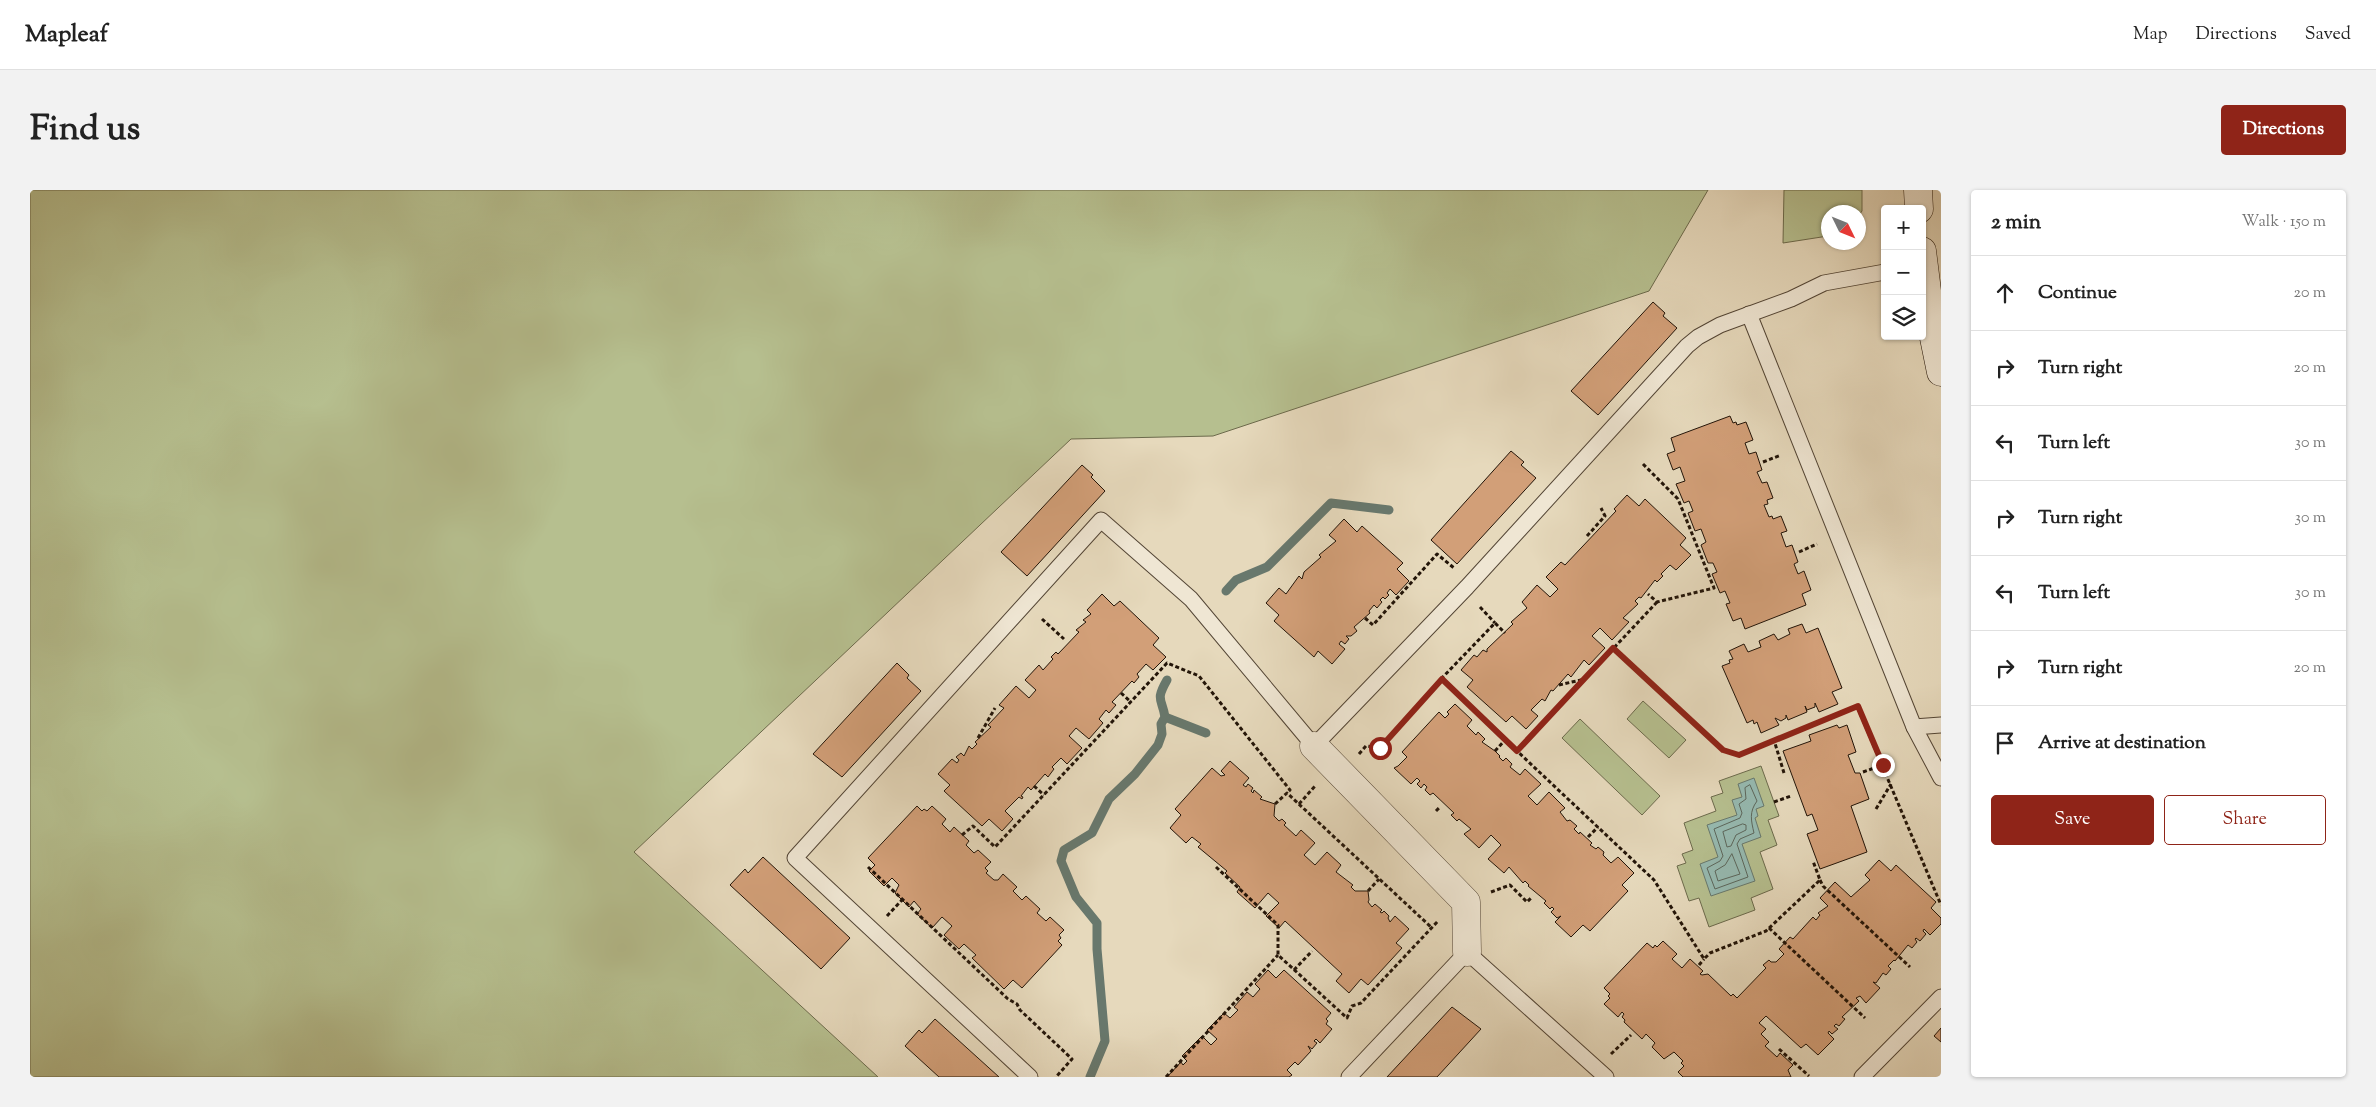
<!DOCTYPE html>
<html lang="en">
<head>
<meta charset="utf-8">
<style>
  :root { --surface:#fff; --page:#f2f2f2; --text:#222; --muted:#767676; --line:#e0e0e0; --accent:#8f2418 }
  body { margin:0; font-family:"Sorts Mill Goudy",serif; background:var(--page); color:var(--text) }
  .controls { position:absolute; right:15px; top:15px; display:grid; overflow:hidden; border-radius:5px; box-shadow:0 1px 4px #0004 }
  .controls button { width:45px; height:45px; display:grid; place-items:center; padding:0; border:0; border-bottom:1px solid var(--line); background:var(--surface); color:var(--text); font:25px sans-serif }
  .compass { position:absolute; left:1791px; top:15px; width:45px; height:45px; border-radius:50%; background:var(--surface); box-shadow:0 1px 4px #0004; rotate:133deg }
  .stop { position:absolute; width:15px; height:15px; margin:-11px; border:4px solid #8f2418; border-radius:50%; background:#fff }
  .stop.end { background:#8f2418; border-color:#fff; box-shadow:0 1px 5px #0008 }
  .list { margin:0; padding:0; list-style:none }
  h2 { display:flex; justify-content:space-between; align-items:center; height:65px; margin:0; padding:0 20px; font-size:21px }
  h2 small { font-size:16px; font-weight:400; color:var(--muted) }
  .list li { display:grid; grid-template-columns:32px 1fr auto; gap:15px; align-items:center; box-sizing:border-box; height:75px; padding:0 20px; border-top:1px solid var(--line) }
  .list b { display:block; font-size:19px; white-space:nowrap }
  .list em { font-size:16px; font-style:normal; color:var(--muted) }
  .actions { display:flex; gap:10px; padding:15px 20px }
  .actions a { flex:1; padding:11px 0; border:1px solid var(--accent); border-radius:5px; text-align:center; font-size:18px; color:var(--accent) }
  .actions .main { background:var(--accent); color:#fff }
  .icon { flex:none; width:28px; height:28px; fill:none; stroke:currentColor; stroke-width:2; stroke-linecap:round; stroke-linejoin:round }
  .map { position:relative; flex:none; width:1911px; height:887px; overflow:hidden; border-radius:5px }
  header { display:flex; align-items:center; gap:30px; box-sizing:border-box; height:70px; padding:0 25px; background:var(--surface); border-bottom:1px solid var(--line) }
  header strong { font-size:24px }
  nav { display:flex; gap:28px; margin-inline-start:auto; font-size:18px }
  .intro { display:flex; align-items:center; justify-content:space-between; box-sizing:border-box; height:120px; padding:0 30px }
  h1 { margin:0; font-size:35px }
  .button { padding:12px 22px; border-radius:5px; background:var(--accent); color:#fff; font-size:18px; font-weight:700 }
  main { display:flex; gap:30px; padding:0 30px }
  aside { flex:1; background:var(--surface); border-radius:5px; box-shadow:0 1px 4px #0004 }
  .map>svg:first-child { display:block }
  .green { fill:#b6bf8f; stroke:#6c6a4c }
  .water { fill:#96bab1; stroke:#68786d }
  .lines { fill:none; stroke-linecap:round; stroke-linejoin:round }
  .shore { stroke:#5c675c; stroke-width:1 }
  .stream { stroke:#68786d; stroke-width:9 }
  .building { fill:#d29f78; stroke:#221408 }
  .service-casing { stroke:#534535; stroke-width:17 }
  .minor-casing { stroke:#534535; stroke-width:29 }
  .secondary-casing { stroke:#221408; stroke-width:29 }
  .path { stroke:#221408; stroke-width:3; stroke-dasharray:4 2.5; stroke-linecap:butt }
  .service { stroke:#efe6d3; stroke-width:15 }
  .minor { stroke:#efe6d3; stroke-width:28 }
  .secondary { stroke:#efe6d3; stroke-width:28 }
  .route { stroke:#8f2418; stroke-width:6 }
</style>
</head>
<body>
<header>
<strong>Mapleaf</strong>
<nav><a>Map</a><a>Directions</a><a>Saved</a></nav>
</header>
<div class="intro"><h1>Find us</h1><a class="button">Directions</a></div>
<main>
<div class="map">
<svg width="1911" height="887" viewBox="0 0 1911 887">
  <rect width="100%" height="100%" fill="#e6d9bc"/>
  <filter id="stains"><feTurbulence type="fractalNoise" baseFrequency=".004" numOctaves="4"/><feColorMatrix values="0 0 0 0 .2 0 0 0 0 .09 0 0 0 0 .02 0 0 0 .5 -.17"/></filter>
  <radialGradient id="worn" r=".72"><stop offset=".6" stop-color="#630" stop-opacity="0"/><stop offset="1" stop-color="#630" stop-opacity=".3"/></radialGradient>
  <!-- green -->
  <g class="green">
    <polygon points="0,0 1678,0 1619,101 1183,246 1041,249 604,662 848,887 0,887"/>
    <polygon points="1754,0 1832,0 1832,21 1829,25 1828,22 1798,22 1798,46 1753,53"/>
    <polygon points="1613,511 1656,550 1639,568 1597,529"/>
    <polygon points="1550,529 1630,606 1612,625 1532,548"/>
    <polygon points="1731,576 1749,626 1738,630 1747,655 1730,662 1743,699 1721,708 1725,720 1679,737 1669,708 1659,711 1647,676 1656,673 1652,664 1663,660 1654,633 1686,621 1681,607 1693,603 1689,591"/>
  </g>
  <!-- water -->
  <polygon class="water" points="1724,588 1734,616 1726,619 1728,626 1725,628 1731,647 1712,654 1725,691 1681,706 1670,674 1688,667 1677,635 1707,625 1702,610 1712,607 1708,594"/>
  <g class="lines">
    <!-- shore -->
    <g class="shore">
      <path d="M1720,595L1727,611C1719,622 1721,630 1724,643L1710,649L1707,654L1718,687L1685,699L1677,678L1690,671L1693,666L1684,639L1710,628L1712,623L1709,614L1716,609L1715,598Z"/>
      <polygon points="1713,634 1716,635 1716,640 1706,645 1701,656 1697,657 1693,642"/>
      <polygon points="1702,664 1710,684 1688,691 1685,681 1695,675"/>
    </g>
    <!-- stream -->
    <g class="stream">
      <polyline points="1196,401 1206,390 1237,377 1301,313 1359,320"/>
      <polyline points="1135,527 1176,543"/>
      <path d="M1060,887L1075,851L1067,759V733L1046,707L1031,671L1034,660L1062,643L1079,609L1105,584L1128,555L1132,544L1131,534L1135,527C1132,508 1125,511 1137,490"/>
    </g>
  </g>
  <!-- building -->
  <g class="building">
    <polygon points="1623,112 1635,123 1633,126 1647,138 1568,225 1541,201"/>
    <polygon points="1700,226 1703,233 1706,232 1707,235 1716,232 1723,250 1715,253 1719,264 1726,262 1732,280 1727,282 1732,293 1737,292 1743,308 1737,310 1738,314 1734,315 1739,327 1742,326 1743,329 1751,326 1757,341 1751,343 1756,357 1762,355 1768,372 1764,374 1768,384 1774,381 1781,400 1772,404 1776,415 1715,439 1711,428 1703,431 1696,414 1700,413 1695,401 1690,403 1682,384 1687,382 1683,373 1678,373 1671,355 1676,352 1671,339 1665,341 1658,323 1663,321 1659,311 1654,313 1646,294 1655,291 1650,277 1643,280 1637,264 1645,261 1641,248"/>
    <polygon points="1481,261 1494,272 1491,275 1506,288 1427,374 1401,350"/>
    <polygon points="1052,275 1063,285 1061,287 1075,301 997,386 971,362"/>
    <polygon points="1597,305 1609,316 1615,309 1656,348 1650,355 1661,365 1646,380 1640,375 1631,384 1633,386 1627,392 1625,390 1611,408 1609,407 1605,411 1608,414 1593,428 1599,432 1582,450 1570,438 1562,446 1575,458 1559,475 1554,470 1541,487 1538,484 1523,501 1521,500 1515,511 1512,509 1501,520 1508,526 1496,539 1482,526 1476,532 1437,497 1443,490 1431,480 1444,465 1447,467 1453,460 1457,462 1457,459 1483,434 1481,432 1497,418 1492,412 1507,395 1520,407 1528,399 1516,387 1531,372 1535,375 1586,321 1584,319"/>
    <polygon points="1314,329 1327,342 1332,336 1373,373 1367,379 1379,391 1366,405 1360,399 1357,403 1359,405 1355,409 1353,407 1350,410 1352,412 1347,418 1344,415 1339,421 1340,423 1324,437 1327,441 1321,446 1316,446 1319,449 1315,454 1311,451 1309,454 1315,459 1302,474 1288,461 1284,467 1244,431 1249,425 1236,413 1249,398 1256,404 1269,386 1272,389 1274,382 1291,367 1289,365 1306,351 1299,345"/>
    <polygon points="1072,404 1084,416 1090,411 1129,448 1123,455 1136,467 1123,480 1116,474 1107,484 1109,487 1104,493 1102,491 1082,512 1086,515 1079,523 1076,520 1069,529 1073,533 1059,549 1046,538 1039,546 1052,558 1037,574 1031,568 1022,577 1024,579 1018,587 1015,584 1001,600 998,597 991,606 993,607 992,609 989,607 975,621 983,629 972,641 959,629 952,636 914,601 920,595 908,584 922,569 927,573 929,570 926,567 931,563 934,566 939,556 942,559 947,554 945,552 961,537 958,535 974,518 969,515 986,496 999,508 1006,500 995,490 1009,475 1013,480 1023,469 1021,467 1026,462 1028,464 1049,442 1046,440 1056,432 1053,430 1061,424 1057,420"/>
    <polygon points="1772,434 1776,443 1788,438 1812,498 1802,502 1808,514 1789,522 1785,513 1785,517 1777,520 1775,516 1777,522 1758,530 1756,525 1756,528 1751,531 1745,528 1749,535 1731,543 1727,532 1724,534 1723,530 1717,533 1692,476 1700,473 1699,470 1703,469 1699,461 1714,454 1718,462 1731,457 1729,451 1744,444 1748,450 1760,444 1758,439"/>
    <polygon points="867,473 879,485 877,488 891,501 812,587 783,564"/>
    <polygon points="1425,514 1442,530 1437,536 1446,545 1448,542 1455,549 1452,552 1465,561 1470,566 1469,567 1473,571 1476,568 1482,574 1480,577 1490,585 1495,579 1511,594 1498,606 1507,615 1519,602 1535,618 1530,622 1537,631 1540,630 1547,636 1544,639 1549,644 1550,642 1562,653 1560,655 1566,659 1568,657 1574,662 1573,665 1581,673 1588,667 1604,683 1592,695 1598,701 1560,741 1553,735 1541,747 1525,732 1531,726 1527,728 1521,722 1524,719 1522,717 1520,719 1514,713 1516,711 1498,696 1499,695 1495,691 1493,693 1479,677 1474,683 1458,669 1471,655 1461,645 1449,658 1434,644 1441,639 1429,629 1427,631 1421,625 1424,623 1403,603 1400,605 1395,600 1397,597 1394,594 1391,598 1387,594 1390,591 1387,588 1381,594 1364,578 1368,576 1377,567 1372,562 1409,522 1415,528 1419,524 1417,522"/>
    <polygon points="1807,535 1809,538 1817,535 1826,562 1818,565 1825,583 1830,583 1839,609 1821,616 1837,662 1790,679 1777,644 1788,640 1782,624 1777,626 1753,561 1781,551 1779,545"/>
    <polygon points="1200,571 1219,588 1213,595 1216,597 1218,594 1223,598 1221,601 1223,603 1224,600 1232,607 1230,609 1245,614 1244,626 1249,631 1252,629 1256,633 1254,635 1266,646 1271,640 1285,653 1274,665 1285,675 1297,662 1311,675 1306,682 1323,695 1321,697 1325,701 1338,701 1339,710 1338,712 1342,717 1345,714 1352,720 1350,722 1352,723 1354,721 1359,726 1358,728 1360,732 1365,726 1379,739 1366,753 1372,758 1338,795 1331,789 1319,803 1306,791 1312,784 1255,731 1249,738 1236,726 1249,713 1238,703 1225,718 1207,702 1210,697 1195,683 1197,681 1168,657 1171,654 1162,647 1156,653 1140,638 1151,625 1145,619 1182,578 1191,586 1195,585 1191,581"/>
    <polygon points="887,616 892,621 894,619 897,621 902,616 916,629 912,634 920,642 924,637 939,651 936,655 944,663 948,660 961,672 955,678 958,681 956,683 964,690 968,690 973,684 987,697 983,701 992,710 996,706 1010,719 1007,723 1016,731 1020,727 1034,740 1029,745 1031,748 1028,751 1032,755 992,798 983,790 974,799 942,768 946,765 934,754 929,759 914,745 922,736 912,727 902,738 887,724 891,719 884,711 879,717 865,703 869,695 862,688 854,696 839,681 845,675 838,668"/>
    <polygon points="733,667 820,748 791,779 700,695 715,679 718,683"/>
    <polygon points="1849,670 1861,681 1866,675 1906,712 1901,718 1911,728 1911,734 1900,745 1894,739 1893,741 1896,744 1890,751 1886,748 1885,749 1887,752 1882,758 1878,755 1865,771 1864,770 1858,776 1861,779 1856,785 1853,783 1846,793 1843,792 1850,798 1836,813 1830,806 1826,808 1829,811 1812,827 1815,829 1809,836 1806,834 1804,836 1808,839 1802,844 1799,841 1798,843 1804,849 1788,865 1776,854 1771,858 1736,826 1729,833 1736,839 1731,844 1739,852 1735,856 1747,867 1750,863 1763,875 1758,880 1761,887 1653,887 1648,882 1654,876 1651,873 1653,871 1644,862 1634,869 1622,857 1625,853 1616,844 1612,849 1594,832 1595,830 1592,827 1594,824 1592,822 1588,827 1574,814 1580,808 1578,806 1580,804 1574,798 1617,753 1623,758 1625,755 1627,757 1633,751 1647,764 1642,769 1652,778 1660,769 1673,781 1670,784 1672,785 1678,784 1701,806 1703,804 1707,808 1736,778 1733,775 1739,770 1741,772 1746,772 1754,764 1749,759 1760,747 1763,749 1783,727 1786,730 1790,725 1788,723 1798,716 1790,708 1805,692 1821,707 1840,690 1835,685"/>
    <polygon points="1238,780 1246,788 1254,780 1301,823 1296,829 1298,831 1296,834 1302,839 1290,853 1286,849 1284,851 1287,853 1282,859 1278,856 1281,861 1268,875 1265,872 1257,880 1262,885 1259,887 1137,887 1151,872 1153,875 1157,871 1152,866 1172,846 1181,855 1187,849 1177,840 1194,823 1200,828 1208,820 1204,817 1217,802 1223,807 1230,799 1225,794"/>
    <polygon points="1422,817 1451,839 1407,887 1357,887"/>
    <polygon points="905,829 969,887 909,887 875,856 889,840 892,843"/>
    <polygon points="1911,838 1911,852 1904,846"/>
  </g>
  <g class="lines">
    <!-- service casing -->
    <g class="service-casing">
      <g id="service">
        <polyline points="1719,124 1884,537 1911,588"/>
        <polyline points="1884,537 1911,535"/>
        <polyline points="1000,887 765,668 1071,330 1161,409 1284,556 1437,397 1657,156 1668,147 1690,135 1761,109 1794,93 1855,82"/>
        <polyline points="1319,887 1437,762 1576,887"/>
        <polyline points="1832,887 1911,807"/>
      </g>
    </g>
    <!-- minor casing -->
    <g class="minor-casing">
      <polyline id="minor" points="1284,556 1436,712 1437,762"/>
    </g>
    <!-- secondary casing -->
    <g class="secondary-casing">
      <g id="secondary">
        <polyline points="1888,0 1889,19"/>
        <polyline points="1892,61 1901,133 1911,182"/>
      </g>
    </g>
    <!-- path -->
    <g class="path">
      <polyline points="1733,272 1751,265"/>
      <polyline points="1613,274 1648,309 1684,398 1627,412 1618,404"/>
      <polyline points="1557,346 1575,326 1571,318"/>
      <polyline points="1769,362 1787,354"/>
      <polyline points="1627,412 1487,561 1624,690 1674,769 1680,763 1736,741 1790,690 1783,671"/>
      <polyline points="1450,417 1465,433"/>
      <polyline points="1335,428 1343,435 1407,364 1424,378"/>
      <polyline points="1012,429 1034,449"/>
      <polyline points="1584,459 1693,560 1709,565 1744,550 1754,583"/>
      <polyline points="1411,489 1465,433 1475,443"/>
      <polyline points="1529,495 1555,489"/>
      <polyline points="1091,503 1101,512"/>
      <polyline points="948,548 965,518"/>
      <polyline points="1744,550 1827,516 1911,715"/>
      <polyline points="1465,561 1475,550"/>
      <polyline points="1329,564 1336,556 1350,558 1411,489 1487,561"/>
      <polyline points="1833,582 1853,575"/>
      <polyline points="1004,596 1014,605"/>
      <polyline points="1744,612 1761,606"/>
      <polyline points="1245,614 1257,603 1402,738"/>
      <polyline points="1269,614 1285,596"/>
      <polyline points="1846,619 1861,594"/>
      <polyline points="1406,621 1409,618"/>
      <polyline points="932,645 943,636 965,657 1137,473 1169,486 1260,600 1257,603"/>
      <polyline points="1558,647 1568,637"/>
      <polyline points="838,677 978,809 987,814 990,820 1042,869 1026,887"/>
      <polyline points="1186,677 1248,735 1248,765 1317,828 1322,816 1331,813 1408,731"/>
      <polyline points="1790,690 1793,696 1880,777"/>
      <polyline points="1338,701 1349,689"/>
      <polyline points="1461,702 1480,695 1497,712 1502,707"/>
      <polyline points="857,726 872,710"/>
      <polyline points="1739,738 1835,828"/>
      <polyline points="1669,775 1674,769"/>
      <polyline points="1264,780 1282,761"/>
      <polyline points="1749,859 1779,886"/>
      <polyline points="1581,864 1601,845"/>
      <polyline points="1136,887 1248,765"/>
    </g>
    <!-- service -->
    <use href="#service" class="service"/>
    <!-- minor -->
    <use href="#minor" class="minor"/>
    <!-- secondary -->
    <use href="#secondary" class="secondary"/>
  </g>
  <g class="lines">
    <!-- route -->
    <polyline class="route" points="1350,558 1412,489 1487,561 1583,458 1693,560 1709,565 1828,516 1853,575"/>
  </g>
  <rect width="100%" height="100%" filter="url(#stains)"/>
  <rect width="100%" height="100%" fill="url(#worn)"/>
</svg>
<div class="controls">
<button>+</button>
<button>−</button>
<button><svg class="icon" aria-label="layers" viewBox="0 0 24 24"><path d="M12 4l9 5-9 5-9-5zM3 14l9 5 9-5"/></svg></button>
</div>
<svg class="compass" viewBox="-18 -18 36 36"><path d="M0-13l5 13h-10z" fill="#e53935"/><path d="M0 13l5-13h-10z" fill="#767676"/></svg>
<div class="stop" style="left:1350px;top:558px"></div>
<div class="stop end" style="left:1853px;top:575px"></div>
</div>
<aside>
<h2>2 min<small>Walk · 150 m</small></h2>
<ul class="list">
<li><svg class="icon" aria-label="ahead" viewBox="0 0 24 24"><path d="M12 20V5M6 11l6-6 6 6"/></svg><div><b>Continue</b></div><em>20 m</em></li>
<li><svg class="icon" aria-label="right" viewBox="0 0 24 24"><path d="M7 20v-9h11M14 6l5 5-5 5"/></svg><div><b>Turn right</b></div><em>20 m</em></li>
<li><svg class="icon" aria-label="left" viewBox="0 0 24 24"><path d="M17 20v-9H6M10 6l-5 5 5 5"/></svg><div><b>Turn left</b></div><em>30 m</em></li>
<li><svg class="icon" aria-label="right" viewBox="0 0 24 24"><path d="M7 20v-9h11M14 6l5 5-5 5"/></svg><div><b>Turn right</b></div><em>30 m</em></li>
<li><svg class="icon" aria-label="left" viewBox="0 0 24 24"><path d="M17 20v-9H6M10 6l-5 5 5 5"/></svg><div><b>Turn left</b></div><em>30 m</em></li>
<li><svg class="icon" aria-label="right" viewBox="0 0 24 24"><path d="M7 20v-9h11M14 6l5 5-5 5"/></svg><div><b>Turn right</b></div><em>20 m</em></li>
<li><svg class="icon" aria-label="arrive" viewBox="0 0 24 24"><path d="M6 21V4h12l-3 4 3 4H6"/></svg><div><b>Arrive at destination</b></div></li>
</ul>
<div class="actions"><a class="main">Save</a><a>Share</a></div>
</aside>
</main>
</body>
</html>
